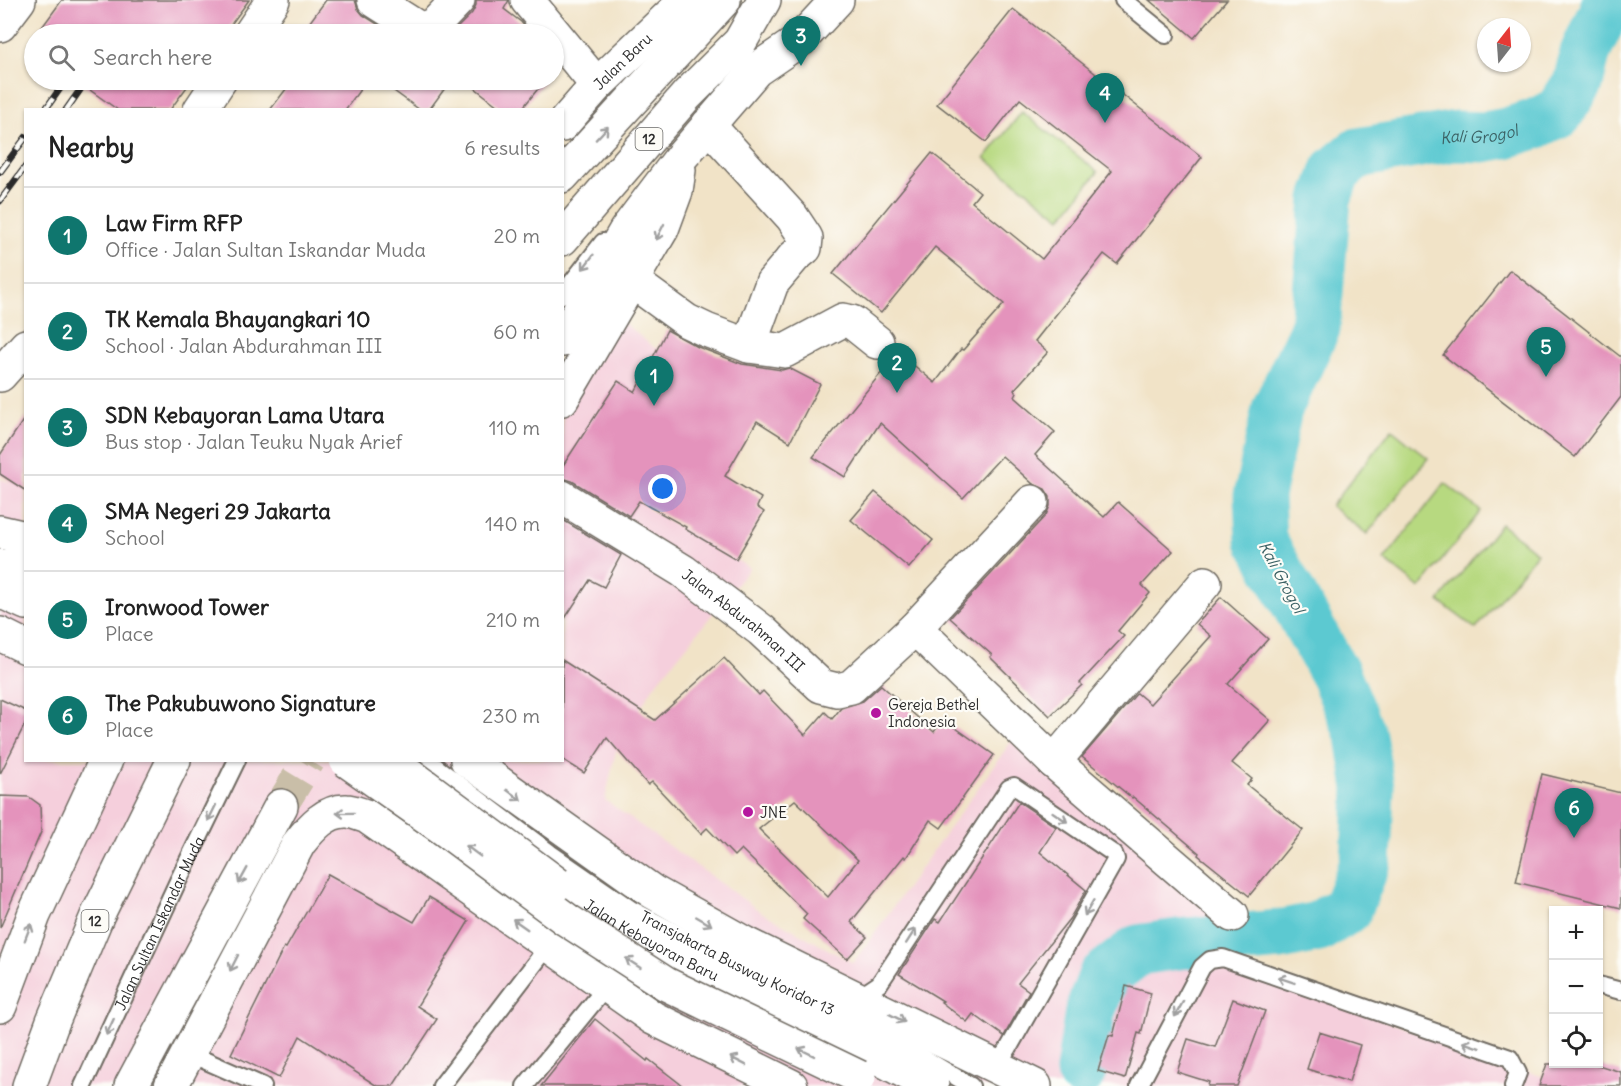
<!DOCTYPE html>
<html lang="en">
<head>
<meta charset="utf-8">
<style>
  :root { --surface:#fff; --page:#f2f2f2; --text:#222; --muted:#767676; --line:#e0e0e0; --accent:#0f766e }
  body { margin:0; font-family:Delius,sans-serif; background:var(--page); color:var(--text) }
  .controls { position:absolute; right:18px; bottom:18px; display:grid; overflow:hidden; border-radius:0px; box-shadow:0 2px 4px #0004 }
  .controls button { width:54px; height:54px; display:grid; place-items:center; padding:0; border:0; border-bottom:2px solid var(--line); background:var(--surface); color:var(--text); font:30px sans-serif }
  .compass { position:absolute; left:1477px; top:18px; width:54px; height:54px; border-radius:50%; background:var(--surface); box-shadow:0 2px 4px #0004; rotate:17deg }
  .you { position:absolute; left:663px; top:489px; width:21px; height:21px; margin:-15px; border:4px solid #fff; border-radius:50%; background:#1a73e8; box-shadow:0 0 0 9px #1a73e833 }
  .badge { display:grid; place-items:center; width:39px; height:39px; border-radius:50%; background:var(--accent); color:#fff; font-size:20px; font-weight:700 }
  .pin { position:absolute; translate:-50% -50px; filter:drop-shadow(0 2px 3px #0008) }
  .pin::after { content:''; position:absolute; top:32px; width:21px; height:18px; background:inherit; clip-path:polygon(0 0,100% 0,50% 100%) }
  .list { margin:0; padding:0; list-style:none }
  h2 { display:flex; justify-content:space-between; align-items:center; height:78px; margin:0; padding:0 24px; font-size:26px }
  h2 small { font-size:20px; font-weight:400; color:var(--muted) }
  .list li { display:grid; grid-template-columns:39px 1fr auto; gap:18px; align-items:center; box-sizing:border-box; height:96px; padding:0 24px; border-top:2px solid var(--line) }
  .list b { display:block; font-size:22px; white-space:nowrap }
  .list p { margin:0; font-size:20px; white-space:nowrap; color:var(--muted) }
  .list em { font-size:20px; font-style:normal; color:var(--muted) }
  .icon { flex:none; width:33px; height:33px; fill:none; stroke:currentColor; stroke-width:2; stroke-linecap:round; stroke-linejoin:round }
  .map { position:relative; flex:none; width:1621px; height:1086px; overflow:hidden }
  .search { position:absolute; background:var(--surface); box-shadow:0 2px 4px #0004; left:24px; top:24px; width:540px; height:66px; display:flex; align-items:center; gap:15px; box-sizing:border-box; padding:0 21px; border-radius:33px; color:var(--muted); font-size:22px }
  .panel { position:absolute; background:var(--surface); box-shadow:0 2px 4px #0004; left:24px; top:108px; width:540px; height:654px; border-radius:0px }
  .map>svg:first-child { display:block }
  .built { fill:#f5cfdc }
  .green { fill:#b7d980; stroke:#718256; stroke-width:1.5 }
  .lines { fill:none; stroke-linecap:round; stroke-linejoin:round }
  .river { stroke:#5cc9d1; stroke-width:51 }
  .building { fill:#e493bc; fill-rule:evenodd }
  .trunk-tunnel { stroke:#c9bea8; stroke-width:33; stroke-dasharray:33 16; stroke-linecap:butt }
  .service-casing { stroke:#706b62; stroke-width:20 }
  .minor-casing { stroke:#706b62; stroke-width:36 }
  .secondary-casing { stroke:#706b62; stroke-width:36 }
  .primary-casing { stroke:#706b62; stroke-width:36 }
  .trunk-casing { stroke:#706b62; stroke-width:36 }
  .service { stroke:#fff; stroke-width:16 }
  .minor { stroke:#fff; stroke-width:33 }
  .secondary { stroke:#fff; stroke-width:33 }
  .primary { stroke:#fff; stroke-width:33 }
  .trunk { stroke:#fff; stroke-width:33 }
  .rail-casing { stroke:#2b2b2b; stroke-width:7 }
  .rail { stroke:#fdfcf7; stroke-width:4.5; stroke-dasharray:14; stroke-linecap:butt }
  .primary-bridge-casing { stroke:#706b62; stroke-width:36; stroke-linecap:butt }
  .primary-bridge { stroke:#fff; stroke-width:33 }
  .oneway { stroke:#a0a0a0 }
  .poi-dot { fill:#b5179e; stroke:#fdfcf7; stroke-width:2 }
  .labels { text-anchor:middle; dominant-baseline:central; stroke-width:4.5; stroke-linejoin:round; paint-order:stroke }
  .shield { fill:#fdfcf7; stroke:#6a6a68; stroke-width:1.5 }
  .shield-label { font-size:14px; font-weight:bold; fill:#2b2b2b }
  .street-label { font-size:15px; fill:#2b2b2b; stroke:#fdfcf7 }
  .poi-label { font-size:15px; fill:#2b2b2b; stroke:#fdfcf7; text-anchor:start }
  .water-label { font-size:16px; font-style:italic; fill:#3c6265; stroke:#fdfcf7 }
</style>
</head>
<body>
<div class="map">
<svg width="1621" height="1086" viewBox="0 0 1621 1086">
  <rect width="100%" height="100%" fill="#fdfcf7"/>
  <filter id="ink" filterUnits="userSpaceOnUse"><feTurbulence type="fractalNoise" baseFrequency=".0167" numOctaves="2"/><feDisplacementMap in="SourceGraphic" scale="12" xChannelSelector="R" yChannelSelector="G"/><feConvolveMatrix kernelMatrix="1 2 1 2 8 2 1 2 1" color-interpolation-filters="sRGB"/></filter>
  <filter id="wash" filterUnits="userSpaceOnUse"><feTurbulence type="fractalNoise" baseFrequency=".008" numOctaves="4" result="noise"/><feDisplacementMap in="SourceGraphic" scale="24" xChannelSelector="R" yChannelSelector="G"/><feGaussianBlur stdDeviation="1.35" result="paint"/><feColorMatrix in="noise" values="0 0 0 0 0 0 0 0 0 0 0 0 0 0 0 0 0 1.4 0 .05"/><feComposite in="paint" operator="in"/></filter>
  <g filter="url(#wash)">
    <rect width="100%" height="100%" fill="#f1e3c7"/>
    <!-- built -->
    <polygon class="built" points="563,274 712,394 647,508 750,568 654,686 617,746 605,800 761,912 853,963 1018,732 1226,893 1206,958 1569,1086 0,1086 0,479 25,486 26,760 562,760"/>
    <!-- green -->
    <g class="green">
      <polygon points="1022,112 1098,172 1061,218 985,158"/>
      <polygon points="1392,429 1428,458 1367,534 1331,506"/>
      <polygon points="1445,483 1481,511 1420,588 1384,560"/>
      <polygon points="1501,524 1537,553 1476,629 1439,601"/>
    </g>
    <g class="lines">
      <!-- river -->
      <path class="river" id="s1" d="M1081,1071L1090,1011L1103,977L1138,950L1178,944L1280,935L1318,927L1347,909L1366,861L1369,788L1361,736L1336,676L1261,540L1259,496L1277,409L1315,328L1326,199L1336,171L1358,153L1455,136L1484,137L1506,133L1535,124L1559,112L1578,83L1585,53L1609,0"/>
    </g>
    <g id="blocks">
      <!-- building -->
      <g class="building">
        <polygon points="62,0 249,0 224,34 37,34"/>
        <polygon points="326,0 355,0 358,9 363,15 393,34 301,34"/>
        <polygon points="476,0 509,0 504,9 521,22 531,34 451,34 472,13 476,5"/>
        <polygon points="1149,0 1227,0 1194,38"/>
        <polygon points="1013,9 1202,157 1117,264 1104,254 1035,341 1048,352 1014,390 1017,393 1015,397 1055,432 1035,455 1104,517 1118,502 1173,551 1142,585 1150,593 1118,631 1124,636 1080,683 1082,685 1050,716 990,657 992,655 950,618 1046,515 1050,506 1050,497 1045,489 1033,484 1002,456 963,498 880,423 845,477 813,457 898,352 935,383 961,349 963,350 1004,304 935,247 881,313 833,274 932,153 980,192 972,202 1042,259 1112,171 1020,99 986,142 937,104"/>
        <polygon points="76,80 192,80 170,110 118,110"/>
        <polygon points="293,80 367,80 345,110 270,110"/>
        <polygon points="379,80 451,80 429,110 420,110"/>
        <polygon points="465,80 545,80 521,110 503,110"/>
        <polygon points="1510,270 1621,357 1621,397 1575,457 1443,355"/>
        <polygon points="667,330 698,347 742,364 782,370 789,368 820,384 790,442 757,421 725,476 761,498 757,507 764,512 736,559 685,529 686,527 639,501 629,516 572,481 562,478 562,467 618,381 635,392"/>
        <polygon points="26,416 26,491 0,474 0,455"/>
        <polygon points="875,492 933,540 909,568 851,520"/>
        <polygon points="563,520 621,555 604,587 590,580 562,623"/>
        <polygon points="1221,597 1268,639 1228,684 1270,720 1232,763 1252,779 1247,785 1303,830 1249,896 1198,855 1199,853 1133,797 1132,798 1082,757 1137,693 1150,704 1211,636 1197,624"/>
        <path d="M724,658L759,695L763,691L805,735L825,712L832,719L841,708L863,701L881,685L934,732L943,719L994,755L941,828L930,820L906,858L904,856L851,922L867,937L847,959L803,919L807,914L741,849L734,856L707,828L701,834L652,782L648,785L607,738L584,773L562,759V660L655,720ZM795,800L858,860L828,897L759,829Z"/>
        <polygon points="0,699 26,711 26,722 0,774"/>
        <polygon points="1542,774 1621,793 1621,908 1516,882"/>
        <polygon points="0,796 29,797 40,805 41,832 0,928"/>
        <polygon points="1019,802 1056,827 1040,852 1086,890 1070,918 1018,983 1029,991 1004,1036 973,1014 967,1022 941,1002 943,1001 899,974 935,919 940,922"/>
        <polygon points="328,874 414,922 429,897 469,921 417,1006 437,1019 393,1086 377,1086 300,1036 279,1078 231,1054 284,947 286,948"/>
        <polygon points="1126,986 1151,993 1141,1034 1138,1033 1125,1079 1098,1071 1109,1035 1113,1036"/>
        <polygon points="1233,999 1265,1011 1237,1086 1208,1086 1209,1082 1177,1072 1188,1039 1215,1047"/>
        <polygon points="595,1019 647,1061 648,1059 683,1086 541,1086"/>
        <polygon points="1319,1032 1360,1045 1349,1082 1307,1069"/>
        <polygon points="1547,1064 1595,1064 1621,1072 1621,1086 1539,1086"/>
      </g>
    </g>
  </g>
  <g filter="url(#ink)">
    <use href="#blocks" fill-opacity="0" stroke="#706b62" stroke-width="1.5"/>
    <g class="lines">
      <!-- trunk-tunnel -->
      <polyline class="trunk-tunnel" points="281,806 309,760"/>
      <!-- service casing -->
      <g class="service-casing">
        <g id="service">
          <polyline points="1123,0 1166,35"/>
          <polyline points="562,295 603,242"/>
          <path id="s2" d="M427,760L550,853L631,909L750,971L844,1015L914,1052L971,1086"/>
          <polyline points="1598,985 1621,991"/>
          <polyline points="858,998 879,984 1009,788 1014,786 1114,854 1116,859 1008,1049 994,1066"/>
          <polyline points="188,1053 263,1086"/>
          <path id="s3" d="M83,1086L178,881L237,760"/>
          <polyline points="441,1086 549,945"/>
          <polyline points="525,1086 607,986"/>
          <polyline points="1139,1086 1202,967 1210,960 1223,958 1510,1058 1518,1073 1513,1086"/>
        </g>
      </g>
      <!-- minor casing -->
      <g class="minor-casing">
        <g id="minor">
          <polyline points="374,0 421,30 435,24 458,0"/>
          <polyline points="527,0 597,85"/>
          <polyline points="0,25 19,0"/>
          <polyline points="250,34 273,0"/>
          <polyline points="200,110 220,80"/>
          <polyline points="708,125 792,217 806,238 805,248 794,257 772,283 749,346"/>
          <polyline points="632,281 687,321 706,330 749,346 785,351 843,320 852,322 877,342"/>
          <polyline points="0,375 26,346"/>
          <path id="s4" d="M562,497L683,571L761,630L821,686L837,690L851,687L915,628L1032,502"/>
          <polyline points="915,628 1054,762 1232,915"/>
          <polyline points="1054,762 1205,583"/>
        </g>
      </g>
      <!-- secondary casing -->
      <g class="secondary-casing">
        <g id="secondary">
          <path id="s5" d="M562,125L597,85L686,0"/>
          <polyline points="0,532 26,538"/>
          <polyline points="0,634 26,647"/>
          <polyline points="0,1006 34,915 106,760"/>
        </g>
      </g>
      <!-- primary casing -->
      <g class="primary-casing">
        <g id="primary">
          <polyline points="0,591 26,603"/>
          <path id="s6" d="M557,884L625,927L687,961L788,1010L932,1086"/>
        </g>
      </g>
      <!-- trunk casing -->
      <g class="trunk-casing">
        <g id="trunk">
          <polyline points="562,176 724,0"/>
          <polyline points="562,239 687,95 740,42 764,0"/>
          <polyline points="562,340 626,230 682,156 756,70 800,40 837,0"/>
          <polyline points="562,399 662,229 676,191 679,170"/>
          <polyline points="0,566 26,568"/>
          <polyline points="467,760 653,892 744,943 1035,1086"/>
          <polyline points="29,1086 53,1021 98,914 174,760"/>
          <polyline points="131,1086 281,806"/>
          <path d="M171,1086L299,843C311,828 326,810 347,811C353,811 360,815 366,816L653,1018L791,1086"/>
        </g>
      </g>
      <!-- service -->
      <use href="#service" class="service"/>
      <!-- minor -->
      <use href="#minor" class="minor"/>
      <!-- secondary -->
      <use href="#secondary" class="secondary"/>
      <!-- primary -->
      <use href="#primary" class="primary"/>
      <!-- trunk -->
      <use href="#trunk" class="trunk"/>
      <!-- rail casing -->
      <g class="rail-casing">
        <g id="rail">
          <polyline points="45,110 66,80"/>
          <polyline points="66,110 80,90"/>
          <polyline points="0,172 26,137"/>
          <polyline points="0,201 26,166"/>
        </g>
      </g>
      <!-- rail -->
      <use href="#rail" class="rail"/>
      <!-- primary-bridge casing -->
      <g class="primary-bridge-casing">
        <g id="primary-bridge">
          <polyline points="346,760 440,826 567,920 666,984 859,1077"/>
          <polyline points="390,760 557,884"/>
        </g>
      </g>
      <!-- primary-bridge -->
      <use href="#primary-bridge" class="primary-bridge"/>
    </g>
    <!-- one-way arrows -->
    <defs><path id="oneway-shaft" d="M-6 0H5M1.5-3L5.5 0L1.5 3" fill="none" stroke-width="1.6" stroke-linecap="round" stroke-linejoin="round" transform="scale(1.5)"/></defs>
    <g class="oneway">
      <use href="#oneway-shaft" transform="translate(602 133) rotate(-47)"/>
      <use href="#oneway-shaft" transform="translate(660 232) rotate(117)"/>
      <use href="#oneway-shaft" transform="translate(588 262) rotate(127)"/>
      <use href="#oneway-shaft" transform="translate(514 795) rotate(36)"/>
      <use href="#oneway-shaft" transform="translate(212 813) rotate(116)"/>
      <use href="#oneway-shaft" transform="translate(345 813) rotate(179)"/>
      <use href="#oneway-shaft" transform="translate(1060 817) rotate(34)"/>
      <use href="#oneway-shaft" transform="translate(473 851) rotate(-143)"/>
      <use href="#oneway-shaft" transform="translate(243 876) rotate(119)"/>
      <use href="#oneway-shaft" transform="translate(1089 908) rotate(120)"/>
      <use href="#oneway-shaft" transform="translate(704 921) rotate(30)"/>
      <use href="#oneway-shaft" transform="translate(520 924) rotate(-145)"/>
      <use href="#oneway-shaft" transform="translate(28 932) rotate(-69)"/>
      <use href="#oneway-shaft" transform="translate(911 936) rotate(-57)"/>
      <use href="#oneway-shaft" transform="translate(234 963) rotate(117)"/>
      <use href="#oneway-shaft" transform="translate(633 963) rotate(-147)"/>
      <use href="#oneway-shaft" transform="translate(1286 980) rotate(-161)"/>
      <use href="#oneway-shaft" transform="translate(1179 1009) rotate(119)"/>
      <use href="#oneway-shaft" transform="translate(897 1018) rotate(27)"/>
      <use href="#oneway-shaft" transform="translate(110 1027) rotate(115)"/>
      <use href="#oneway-shaft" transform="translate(1471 1045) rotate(-161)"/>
      <use href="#oneway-shaft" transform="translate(806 1052) rotate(-154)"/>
      <use href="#oneway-shaft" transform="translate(738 1061) rotate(-153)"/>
    </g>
  </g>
  <!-- markers -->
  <g class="poi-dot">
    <circle cx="876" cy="713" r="6"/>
    <circle cx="748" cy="812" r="6"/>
  </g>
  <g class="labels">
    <!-- shield labels -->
    <g class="shield">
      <rect x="635.5" y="128" width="27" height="22" rx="4.5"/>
      <rect x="81.5" y="910" width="27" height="22" rx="4.5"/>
    </g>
    <g class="shield-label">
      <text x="649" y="139">12</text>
      <text x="95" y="921">12</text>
    </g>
    <!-- street labels -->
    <g class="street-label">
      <text stroke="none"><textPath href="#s5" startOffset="88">Jalan Baru</textPath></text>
      <text stroke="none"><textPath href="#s4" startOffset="220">Jalan Abdurahman III</textPath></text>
      <text stroke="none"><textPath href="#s3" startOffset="180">Jalan Sultan Iskandar Muda</textPath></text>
      <text stroke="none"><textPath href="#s6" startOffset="110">Jalan Kebayoran Baru</textPath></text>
      <text stroke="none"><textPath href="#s2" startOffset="372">Transjakarta Busway Koridor 13</textPath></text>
    </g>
    <!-- poi labels -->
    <g class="poi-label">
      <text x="888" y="704">Gereja Bethel<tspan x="888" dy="17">Indonesia</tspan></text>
      <text x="760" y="812">JNE</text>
    </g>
    <!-- water labels -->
    <g class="water-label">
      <text stroke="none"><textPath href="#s1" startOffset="1287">Kali Grogol</textPath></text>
      <text transform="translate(1282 577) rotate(62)">Kali Grogol</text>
    </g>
  </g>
</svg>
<div class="controls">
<button>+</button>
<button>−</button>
<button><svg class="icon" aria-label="locate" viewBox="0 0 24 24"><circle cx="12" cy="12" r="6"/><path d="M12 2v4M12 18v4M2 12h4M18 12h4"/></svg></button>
</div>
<svg class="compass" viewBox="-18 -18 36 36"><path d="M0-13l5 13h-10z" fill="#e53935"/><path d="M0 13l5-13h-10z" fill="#767676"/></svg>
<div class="you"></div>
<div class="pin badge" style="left:654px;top:406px">1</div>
<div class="pin badge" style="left:897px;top:393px">2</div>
<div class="pin badge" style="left:801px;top:66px">3</div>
<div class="pin badge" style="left:1105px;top:123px">4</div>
<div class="pin badge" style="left:1546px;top:377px">5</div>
<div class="pin badge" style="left:1574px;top:838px">6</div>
<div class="search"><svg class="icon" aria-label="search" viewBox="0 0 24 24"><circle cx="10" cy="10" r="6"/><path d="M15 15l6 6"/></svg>Search here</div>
<section class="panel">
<h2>Nearby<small>6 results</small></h2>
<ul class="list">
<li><span class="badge">1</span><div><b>Law Firm RFP</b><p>Office · Jalan Sultan Iskandar Muda</p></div><em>20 m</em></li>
<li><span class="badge">2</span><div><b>TK Kemala Bhayangkari 10</b><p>School · Jalan Abdurahman III</p></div><em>60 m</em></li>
<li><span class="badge">3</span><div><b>SDN Kebayoran Lama Utara</b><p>Bus stop · Jalan Teuku Nyak Arief</p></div><em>110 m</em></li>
<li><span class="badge">4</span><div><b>SMA Negeri 29 Jakarta</b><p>School</p></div><em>140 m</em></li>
<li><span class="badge">5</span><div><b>Ironwood Tower</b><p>Place</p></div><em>210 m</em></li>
<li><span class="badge">6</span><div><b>The Pakubuwono Signature</b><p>Place</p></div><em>230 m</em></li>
</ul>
</section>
</div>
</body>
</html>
